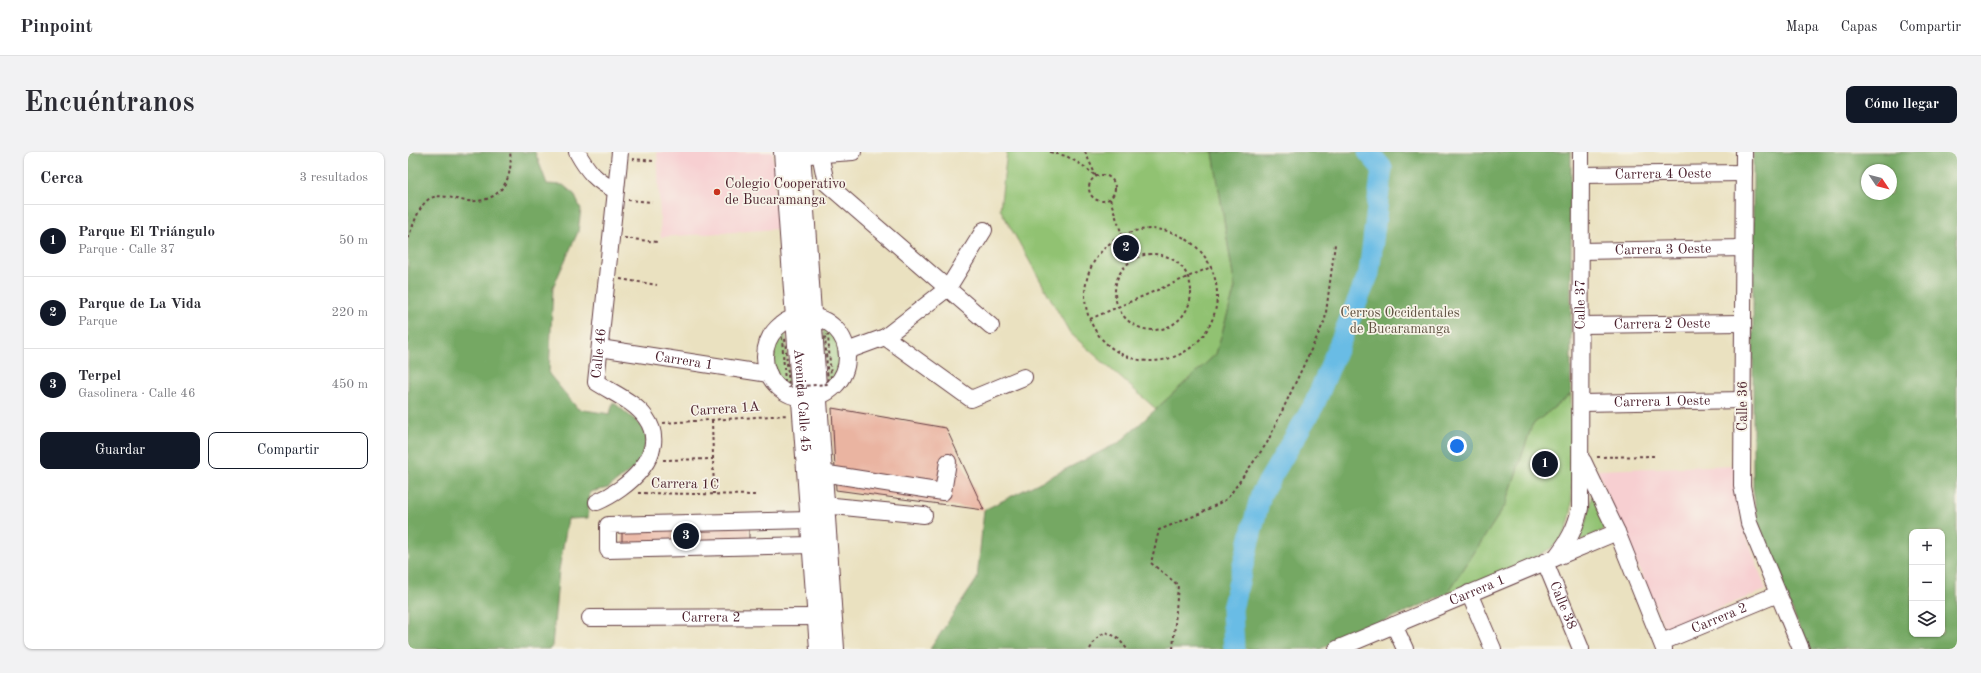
<!DOCTYPE html>
<html lang="es">
<head>
<meta charset="utf-8">
<style>
  :root { --surface:#fff; --page:#f2f2f3; --text:#2b2b33; --muted:#7c7c81; --line:#e1e1e2; --accent:#111827 }
  body { margin:0; font-family:"Old Standard TT",serif; background:var(--page); color:var(--text) }
  .controls { position:absolute; right:12px; bottom:12px; display:grid; overflow:hidden; border-radius:8px; box-shadow:0 1px 3px #0004 }
  .controls button { width:36px; height:36px; display:grid; place-items:center; padding:0; border:0; border-bottom:1px solid var(--line); background:var(--surface); color:var(--text); font:20px sans-serif }
  .compass { position:absolute; left:1453px; top:12px; width:36px; height:36px; border-radius:50%; background:var(--surface); box-shadow:0 1px 3px #0004; rotate:125deg }
  .you { position:absolute; left:1049px; top:294px; width:14px; height:14px; margin:-10px; border:3px solid #fff; border-radius:50%; background:#1a73e8; box-shadow:0 0 0 6px #1a73e833 }
  .badge { display:grid; place-items:center; width:26px; height:26px; border-radius:50%; background:var(--accent); color:#fff; font-size:13px; font-weight:700 }
  .pin { position:absolute; translate:-50% -50%; border:2px solid #fff; box-shadow:0 1px 4px #0006 }
  .list { margin:0; padding:0; list-style:none }
  h2 { display:flex; justify-content:space-between; align-items:center; height:52px; margin:0; padding:0 16px; font-size:17px }
  h2 small { font-size:13px; font-weight:400; color:var(--muted) }
  .list li { display:grid; grid-template-columns:26px 1fr auto; gap:12px; align-items:center; box-sizing:border-box; height:72px; padding:0 16px; border-top:1px solid var(--line) }
  .list b { display:block; font-size:15px; white-space:nowrap }
  .list p { margin:0; font-size:13px; white-space:nowrap; color:var(--muted) }
  .list em { font-size:13px; font-style:normal; color:var(--muted) }
  .actions { display:flex; gap:8px; padding:12px 16px }
  .actions a { flex:1; padding:9px 0; border:1px solid var(--accent); border-radius:8px; text-align:center; font-size:14px; color:var(--accent) }
  .actions .main { background:var(--accent); color:#fff }
  .icon { flex:none; width:22px; height:22px; fill:none; stroke:currentColor; stroke-width:2; stroke-linecap:round; stroke-linejoin:round }
  .map { position:relative; flex:none; width:1549px; height:497px; overflow:hidden; border-radius:8px }
  header { display:flex; align-items:center; gap:24px; box-sizing:border-box; height:56px; padding:0 20px; background:var(--surface); border-bottom:1px solid var(--line) }
  header strong { font-size:19px }
  nav { display:flex; gap:22px; margin-inline-start:auto; font-size:14px }
  .intro { display:flex; align-items:center; justify-content:space-between; box-sizing:border-box; height:96px; padding:0 24px }
  h1 { margin:0; font-size:28px }
  .button { padding:10px 18px; border-radius:8px; background:var(--accent); color:#fff; font-size:14px; font-weight:700 }
  main { display:flex; gap:24px; padding:0 24px }
  aside { flex:1; background:var(--surface); border-radius:8px; box-shadow:0 1px 3px #0004 }
  .map>svg:first-child { display:block }
  .built { fill:#f7cfd1 }
  .green { fill:#91c272; stroke:#6e704e }
  .forest { fill:#74a864; stroke:#5f6448; fill-rule:evenodd }
  .lines { fill:none; stroke-linecap:round; stroke-linejoin:round }
  .river { stroke:#69bce5; stroke-width:21 }
  .building { fill:#eab4a1 }
  .minor-casing { stroke:#623c41; stroke-width:18 }
  .major-casing { stroke:#623c41; stroke-width:22 }
  .path { stroke:#623c41; stroke-width:2; stroke-dasharray:3 3; stroke-linecap:butt }
  .minor { stroke:#fff; stroke-width:16 }
  .major { stroke:#fff; stroke-width:20 }
  .path-bridge { stroke:#623c41; stroke-width:2; stroke-dasharray:3 3; stroke-linecap:butt }
  .poi-dot { fill:#c8321e; stroke:#f7f3e8; stroke-width:1.5 }
  .labels { text-anchor:middle; dominant-baseline:central; stroke-width:3.5; stroke-linejoin:round; paint-order:stroke }
  .street-label { font-size:14px; fill:#4a1f2b; stroke:#f7f3e8 }
  .poi-label { font-size:14px; fill:#4a1f2b; stroke:#f7f3e8; text-anchor:start }
  .park-label { font-size:14px; fill:#5f5040; stroke:#f7f3e8 }
</style>
</head>
<body>
<header>
<strong>Pinpoint</strong>
<nav><a>Mapa</a><a>Capas</a><a>Compartir</a></nav>
</header>
<div class="intro"><h1>Encuéntranos</h1><a class="button">Cómo llegar</a></div>
<main>
<aside>
<h2>Cerca<small>3 resultados</small></h2>
<ul class="list">
<li><span class="badge">1</span><div><b>Parque El Triángulo</b><p>Parque · Calle 37</p></div><em>50 m</em></li>
<li><span class="badge">2</span><div><b>Parque de La Vida</b><p>Parque</p></div><em>220 m</em></li>
<li><span class="badge">3</span><div><b>Terpel</b><p>Gasolinera · Calle 46</p></div><em>450 m</em></li>
</ul>
<div class="actions"><a class="main">Guardar</a><a>Compartir</a></div>
</aside>
<div class="map">
<svg width="1549" height="497" viewBox="0 0 1549 497">
  <rect width="100%" height="100%" fill="#f7f3e8"/>
  <filter id="ink" filterUnits="userSpaceOnUse"><feTurbulence type="fractalNoise" baseFrequency=".025" numOctaves="2"/><feDisplacementMap in="SourceGraphic" scale="8" xChannelSelector="R" yChannelSelector="G"/><feConvolveMatrix kernelMatrix="1 2 1 2 8 2 1 2 1" color-interpolation-filters="sRGB"/></filter>
  <filter id="wash" filterUnits="userSpaceOnUse"><feTurbulence type="fractalNoise" baseFrequency=".012" numOctaves="4" result="noise"/><feDisplacementMap in="SourceGraphic" scale="16" xChannelSelector="R" yChannelSelector="G"/><feGaussianBlur stdDeviation="0.9" result="paint"/><feColorMatrix in="noise" values="0 0 0 0 0 0 0 0 0 0 0 0 0 0 0 0 0 1.4 0 .05"/><feComposite in="paint" operator="in"/></filter>
  <g filter="url(#wash)">
    <rect width="100%" height="100%" fill="#eae1c0"/>
    <!-- built -->
    <g class="built">
      <polygon points="249,0 365,0 369,77 253,85"/>
      <polygon points="1329,313 1333,368 1358,438 1257,478 1189,318"/>
    </g>
    <!-- green -->
    <g class="green">
      <polygon points="599,0 805,0 827,136 808,202 748,257 662,181 592,57"/>
      <path d="M415,174C437,191 445,216 419,234Z"/>
      <path d="M377,178L382,238C360,225 355,193 377,178Z"/>
      <path d="M1163,242L1164,354C1162,366 1160,378 1152,388C1137,407 1064,431 1039,442L1098,352L1124,273Z"/>
      <path d="M1184,339L1202,375L1166,392C1179,373 1181,362 1184,339Z"/>
    </g>
    <!-- forest -->
    <g class="forest">
      <polygon points="0,0 127,0 139,32 155,33 166,42 173,57 170,80 145,135 141,222 170,257 202,262 205,250 233,273 239,287 231,312 200,336 182,340 180,366 160,367 151,418 144,494 142,497 0,497"/>
      <polygon points="805,0 1163,0 1163,242 1124,273 1098,352 1039,442 912,497 522,497 569,427 576,358 712,290 808,202 827,136"/>
      <path d="M1345,0H1549V497H1400L1350,374L1345,337ZM1459,18H1483V42H1459ZM1504,380H1534V482H1504Z"/>
    </g>
    <g class="lines">
      <!-- river -->
      <polyline class="river" points="826,497 824,457 853,342 906,253 961,121 974,16 960,0"/>
    </g>
    <g id="blocks">
      <!-- building -->
      <g class="building">
        <polygon points="424,256 538,276 576,358 428,338"/>
        <rect x="214" y="374" width="127" height="19"/>
      </g>
    </g>
  </g>
  <g filter="url(#ink)">
    <use href="#blocks" fill-opacity="0" stroke="#623c41" stroke-width="1"/>
    <g class="lines">
      <!-- minor casing -->
      <g class="minor-casing">
        <g id="minor">
          <path d="M169,0C179,18 188,30 208,38"/>
          <polyline points="1336,0 1334,334 1341,371 1393,497"/>
          <polyline points="412,2 418,31 583,174"/>
          <polyline points="401,3 445,0"/>
          <path id="s1" d="M1173,23L1336,21"/>
          <path id="s2" d="M1173,99L1336,96"/>
          <circle cx="398" cy="205" r="41"/>
          <path id="s3" d="M1173,173L1335,171"/>
          <polyline points="477,185 540,136 576,78"/>
          <path id="s4" d="M192,196L361,222"/>
          <polyline points="439,199 477,185 563,247 616,225"/>
          <path id="s5" d="M1174,251L1335,248"/>
          <polyline points="1175,309 1209,380 1256,497"/>
          <polyline points="414,321 535,340 540,310"/>
          <path id="s6" d="M189,350C218,338 263,301 238,266C227,250 205,241 188,230L212,0"/>
          <polyline points="416,353 516,363"/>
          <polyline points="402,368 200,373 200,398 404,393"/>
          <path id="s7" d="M1147,406C1160,390 1168,376 1172,356L1173,0"/>
          <path id="s8" d="M1137,410L1173,497"/>
          <polyline points="1061,441 1085,497"/>
          <path id="s9" d="M182,466L422,465"/>
          <polyline points="986,473 997,497"/>
          <path id="s10" d="M1254,490L1370,442"/>
          <path id="s11" d="M929,497L1209,380"/>
        </g>
      </g>
      <!-- major casing -->
      <g class="major-casing">
        <g id="major">
          <path id="s12" d="M376,0L412,497"/>
          <polyline points="392,0 426,497"/>
        </g>
      </g>
      <!-- path -->
      <g class="path">
        <polyline points="642,0 658,4 674,13 689,25"/>
        <polyline points="677,0 688,24"/>
        <polyline points="224,7 246,9"/>
        <circle cx="694" cy="36" r="13"/>
        <polyline points="702,47 714,83"/>
        <polyline points="220,48 244,50"/>
        <circle cx="743" cy="143" r="66"/>
        <path d="M0,86C5,75 11,51 23,46C34,41 48,48 59,49C91,52 106,28 102,0"/>
        <polyline points="216,86 249,90"/>
        <circle cx="745" cy="140" r="38"/>
        <polyline points="212,127 249,133"/>
        <polyline points="682,167 803,115"/>
        <polyline points="304,268 306,342"/>
        <polyline points="255,271 380,263"/>
        <polyline points="1189,305 1247,304"/>
        <polyline points="255,308 305,307"/>
        <polyline points="230,341 347,343"/>
        <polyline points="682,497 688,487 697,480 709,485 719,497"/>
        <polyline points="765,497 770,433 743,411 751,378 791,362 819,347 859,291 917,168 927,92"/>
      </g>
      <!-- minor -->
      <use href="#minor" class="minor"/>
      <!-- major -->
      <use href="#major" class="major"/>
      <!-- path-bridge -->
      <polyline class="path-bridge" points="377,230 374,186 377,186 381,235 420,232 417,183 420,183 423,226"/>
    </g>
  </g>
  <!-- markers -->
  <circle class="poi-dot" cx="309" cy="40" r="4"/>
  <g class="labels">
    <!-- street labels -->
    <g class="street-label">
      <text stroke="none"><textPath href="#s1" startOffset="82">Carrera 4 Oeste</textPath></text>
      <text stroke="none"><textPath href="#s2" startOffset="82">Carrera 3 Oeste</textPath></text>
      <text stroke="none"><textPath href="#s7" startOffset="260">Calle 37</textPath></text>
      <text stroke="none"><textPath href="#s3" startOffset="81">Carrera 2 Oeste</textPath></text>
      <text stroke="none"><textPath href="#s6" startOffset="202">Calle 46</textPath></text>
      <text stroke="none"><textPath href="#s4" startOffset="85">Carrera 1</textPath></text>
      <text stroke="none"><textPath href="#s12" startOffset="249">Avenida Calle 45</textPath></text>
      <text stroke="none"><textPath href="#s5" startOffset="80">Carrera 1 Oeste</textPath></text>
      <text transform="translate(1335 254) rotate(-90)">Calle 36</text>
      <text transform="translate(317 257) rotate(-4)">Carrera 1A</text>
      <text transform="translate(277 332) rotate(1)">Carrera 1C</text>
      <text stroke="none"><textPath href="#s11" startOffset="152">Carrera 1</textPath></text>
      <text stroke="none"><textPath href="#s8" startOffset="47">Calle 38</textPath></text>
      <text stroke="none"><textPath href="#s9" startOffset="121">Carrera 2</textPath></text>
      <text stroke="none"><textPath href="#s10" startOffset="62">Carrera 2</textPath></text>
    </g>
    <!-- poi labels -->
    <g class="poi-label">
      <text x="317" y="32">Colegio Cooperativo<tspan x="317" dy="16">de Bucaramanga</tspan></text>
    </g>
    <!-- park labels -->
    <g class="park-label">
      <text x="992" y="161">Cerros Occidentales<tspan x="992" dy="16">de Bucaramanga</tspan></text>
    </g>
  </g>
</svg>
<div class="controls">
<button>+</button>
<button>−</button>
<button><svg class="icon" aria-label="layers" viewBox="0 0 24 24"><path d="M12 4l9 5-9 5-9-5zM3 14l9 5 9-5"/></svg></button>
</div>
<svg class="compass" viewBox="-18 -18 36 36"><path d="M0-13l5 13h-10z" fill="#e53935"/><path d="M0 13l5-13h-10z" fill="#7c7c81"/></svg>
<div class="you"></div>
<div class="pin badge" style="left:1137px;top:312px">1</div>
<div class="pin badge" style="left:718px;top:96px">2</div>
<div class="pin badge" style="left:278px;top:384px">3</div>
</div>
</main>
</body>
</html>
